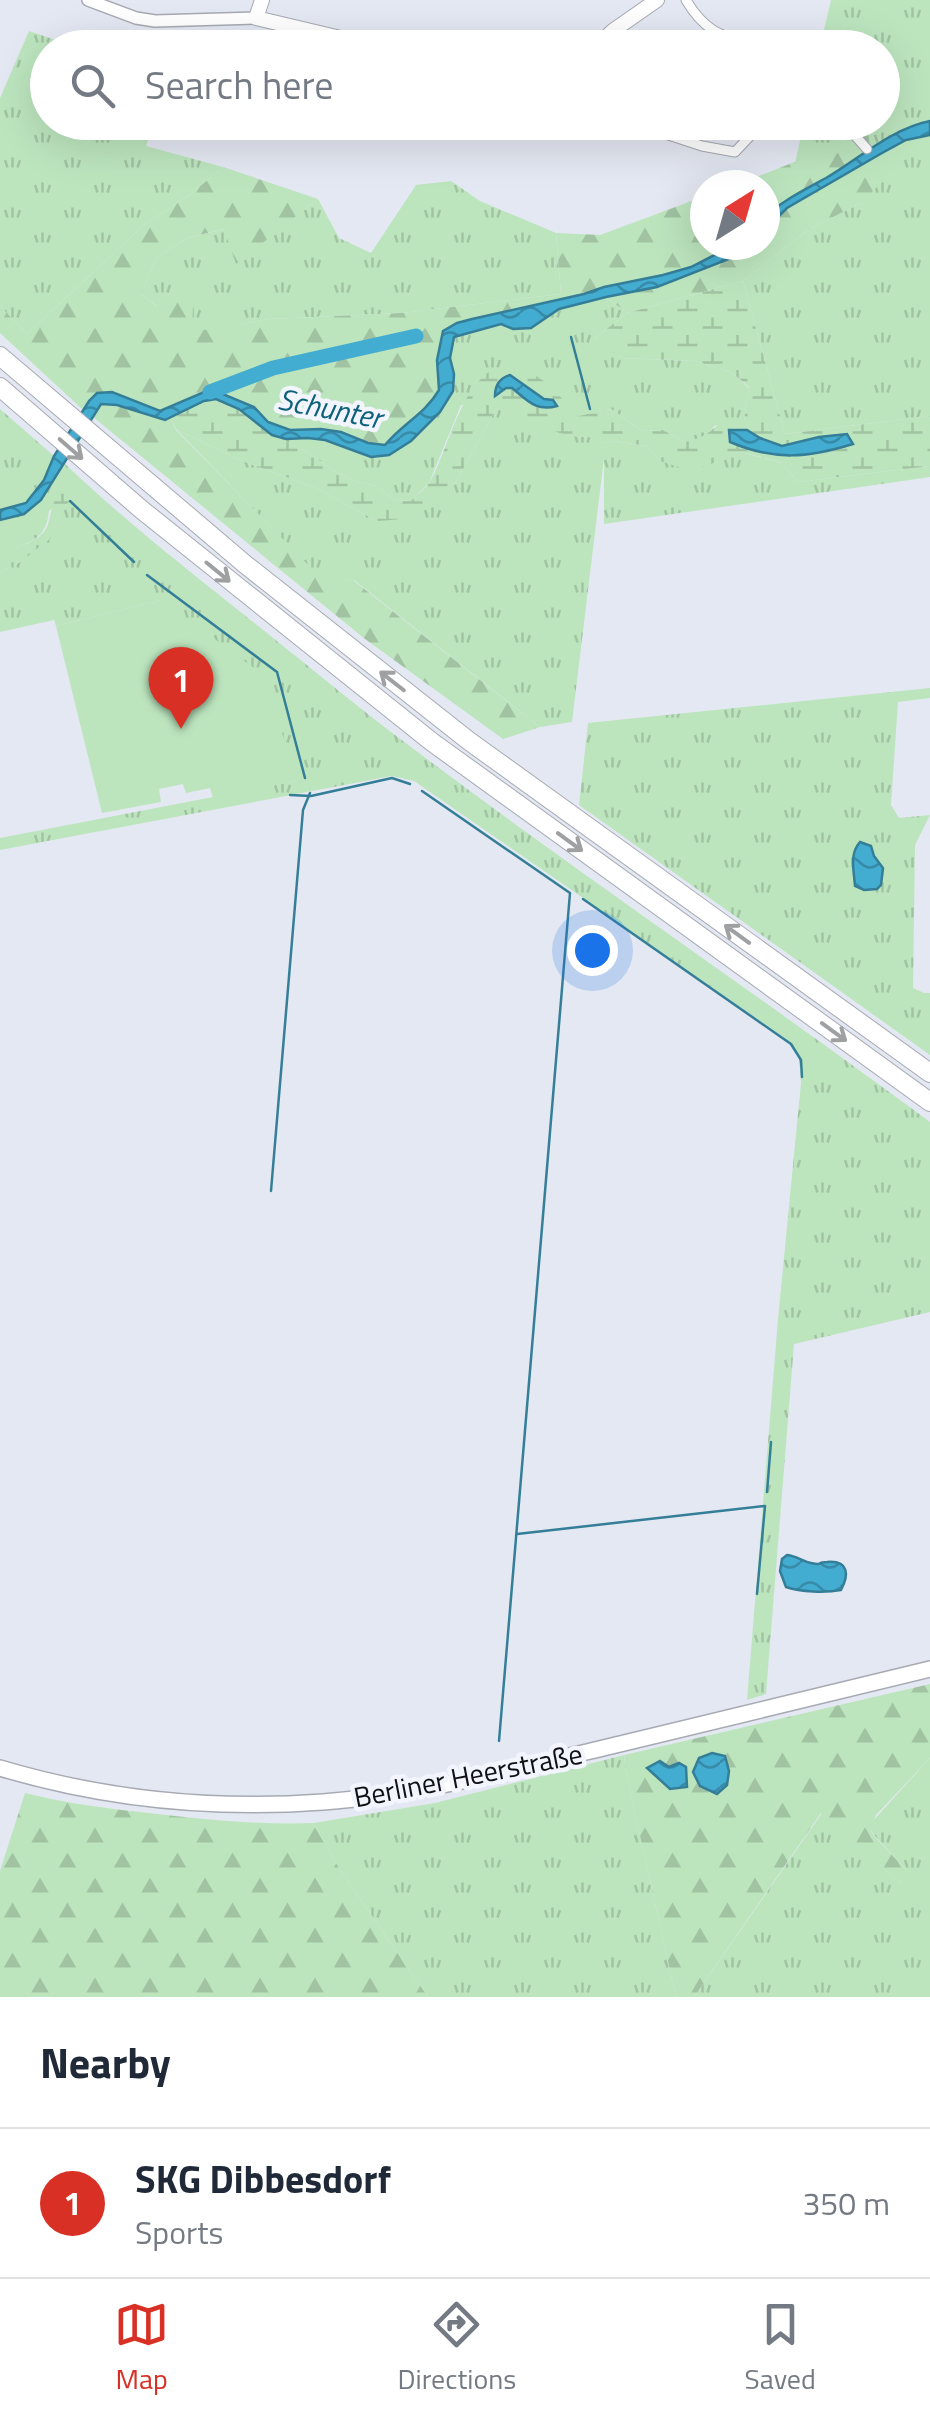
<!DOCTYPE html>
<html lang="en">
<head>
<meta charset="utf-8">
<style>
  :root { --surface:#fff; --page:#f6f6f7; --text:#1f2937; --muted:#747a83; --line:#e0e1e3; --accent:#d93025 }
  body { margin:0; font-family:"Titillium Web",sans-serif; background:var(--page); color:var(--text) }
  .compass { position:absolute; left:690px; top:170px; width:90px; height:90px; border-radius:50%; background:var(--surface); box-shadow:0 10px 40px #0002; rotate:37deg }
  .you { position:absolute; left:592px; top:950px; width:35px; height:35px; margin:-25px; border:8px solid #fff; border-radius:50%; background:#1a73e8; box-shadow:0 0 0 15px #1a73e833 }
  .badge { display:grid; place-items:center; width:65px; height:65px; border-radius:50%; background:var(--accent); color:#fff; font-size:32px; font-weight:700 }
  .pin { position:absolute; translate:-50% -82px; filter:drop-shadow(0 2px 5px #0008) }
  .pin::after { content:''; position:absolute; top:52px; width:35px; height:30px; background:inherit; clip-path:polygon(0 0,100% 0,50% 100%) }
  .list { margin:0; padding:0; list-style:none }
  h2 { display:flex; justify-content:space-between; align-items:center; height:130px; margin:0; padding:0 40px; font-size:42px }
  h2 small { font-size:32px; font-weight:400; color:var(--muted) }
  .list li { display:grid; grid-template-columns:65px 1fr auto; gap:30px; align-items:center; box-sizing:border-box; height:150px; padding:0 40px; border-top:2px solid var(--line) }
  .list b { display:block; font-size:38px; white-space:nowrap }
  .list p { margin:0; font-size:32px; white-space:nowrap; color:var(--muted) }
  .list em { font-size:32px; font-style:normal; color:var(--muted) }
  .icon { flex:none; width:55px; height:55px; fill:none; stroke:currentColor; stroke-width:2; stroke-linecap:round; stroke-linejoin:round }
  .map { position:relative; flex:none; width:930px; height:1997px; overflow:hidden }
  .search { position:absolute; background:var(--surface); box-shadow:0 10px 40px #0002; left:30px; right:30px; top:30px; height:110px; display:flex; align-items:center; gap:25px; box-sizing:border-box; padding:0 35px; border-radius:55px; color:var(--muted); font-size:38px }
  .sheet { height:280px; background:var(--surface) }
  nav { display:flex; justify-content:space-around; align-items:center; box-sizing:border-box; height:140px; border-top:2px solid var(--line); background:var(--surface); font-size:28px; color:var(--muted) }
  nav a { display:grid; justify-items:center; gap:5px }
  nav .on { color:var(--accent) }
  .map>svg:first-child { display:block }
  .grass { fill:url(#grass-tufts) }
  .forest { fill:url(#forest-firs) }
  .wetland { fill:url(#wetland-marsh) }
  .green { fill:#bce5be }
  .water { fill:url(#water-waves); stroke:#347e98; stroke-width:2.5 }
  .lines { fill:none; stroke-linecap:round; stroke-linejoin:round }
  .stream { stroke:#347e98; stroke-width:2.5 }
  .river { stroke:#43acd1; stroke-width:15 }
  .minor-casing { stroke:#a7aab3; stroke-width:11 }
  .tertiary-casing { stroke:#a7aab3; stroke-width:14 }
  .secondary-casing { stroke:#a7aab3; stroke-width:16 }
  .primary-casing { stroke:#a7aab3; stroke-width:18 }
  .motorway-casing { stroke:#a7aab3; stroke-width:20 }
  .minor { stroke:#fff; stroke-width:9 }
  .tertiary { stroke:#fff; stroke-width:11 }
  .secondary { stroke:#fff; stroke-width:14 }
  .primary { stroke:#fff; stroke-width:15 }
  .motorway { stroke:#fff; stroke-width:18 }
  .oneway { stroke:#9fa0a1 }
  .labels { text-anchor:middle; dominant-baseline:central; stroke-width:9; stroke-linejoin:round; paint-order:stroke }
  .street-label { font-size:28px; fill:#101114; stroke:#f2f5fd }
  .water-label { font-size:30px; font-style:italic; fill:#0e617b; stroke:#f2f5fd }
</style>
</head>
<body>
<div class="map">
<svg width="930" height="1997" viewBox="0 0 930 1997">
  <defs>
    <pattern id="grass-tufts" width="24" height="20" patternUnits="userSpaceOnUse" patternTransform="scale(2.5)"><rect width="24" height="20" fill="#bce5be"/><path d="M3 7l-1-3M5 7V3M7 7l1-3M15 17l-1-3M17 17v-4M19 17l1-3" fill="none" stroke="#a1c3a2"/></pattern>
    <pattern id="forest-firs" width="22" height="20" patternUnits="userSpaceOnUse" patternTransform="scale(2.5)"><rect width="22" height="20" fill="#bce5be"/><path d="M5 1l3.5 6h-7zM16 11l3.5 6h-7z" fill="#a1c3a2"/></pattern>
    <pattern id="wetland-marsh" width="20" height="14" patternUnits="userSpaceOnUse" patternTransform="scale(2.5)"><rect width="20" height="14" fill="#bce5be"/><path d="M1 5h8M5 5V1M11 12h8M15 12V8" fill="none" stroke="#a1c3a2"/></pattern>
    <pattern id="water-waves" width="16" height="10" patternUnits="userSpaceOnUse" patternTransform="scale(2.5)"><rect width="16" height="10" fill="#43acd1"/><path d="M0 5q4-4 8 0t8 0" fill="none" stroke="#378ba8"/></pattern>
  </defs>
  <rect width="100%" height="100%" fill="#e4e8f2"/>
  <!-- grass -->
  <g class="grass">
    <polygon points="831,0 930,0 930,416 785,434 743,281 809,229 861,203 868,134 795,163 804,123 882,122 882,48 820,47"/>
    <polygon points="29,31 76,47 48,48 48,122 155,123 146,146 223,167 192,193 145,224 27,334 0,306 0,98"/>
    <polygon points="451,181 480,201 556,233 561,294 402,313 269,319 191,333 141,294 156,258 187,238 225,229 236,263 318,199 339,238 371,253 416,185"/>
    <path d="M606,297L627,313L595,338L622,358L695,361L731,372L749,388L744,420L714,426L705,438L685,442L663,430L642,431L611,409L579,417L570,412L558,394L461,405L429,483L412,500L395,501L377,486L358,482L334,471L307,452L272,435C289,440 305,436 322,439C339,443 355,451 371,457L411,441L440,412L454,374L450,358L453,337L501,324L513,329L543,321L559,309Z"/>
    <polygon points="0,409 54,456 44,480 25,504 0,510"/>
    <polygon points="496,409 522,416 569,436 598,437 606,443 614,441 647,446 660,461 724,458 740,452 782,463 798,482 930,466 930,477 604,524 604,458 572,722 540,727 354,580 324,582 176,429 237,459 316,488 377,521 434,504 457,480"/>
    <path d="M63,462C131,527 206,584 278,642C320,675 360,709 403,741C576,872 756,993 930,1122V1312L794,1344L766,1694L747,1700L778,1319L801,1083L799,1057L785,1038L414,781L392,776L0,850V838L296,781L162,600L56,626L54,620L0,632V573L20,562L54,530L56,517L72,497V494L66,495L49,511C46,543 25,543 0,554V520C35,515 49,492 63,462Z"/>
    <polygon points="930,688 930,698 898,702 891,805 899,818 930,815 915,845 913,988 924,993 930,993 930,1055 579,805 588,723"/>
    <polygon points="624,1755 626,1773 676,1997 428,1997 340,1870 314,1823 435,1803"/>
    <polygon points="930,1758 930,1997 694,1997 822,1813 901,1883 908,1872 874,1835 870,1829 871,1823"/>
  </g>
  <!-- forest -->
  <g class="forest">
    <path d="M868,133L877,187L861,203L809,229L743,281L627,313L606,297L603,287L584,294L457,323L443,331L437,360L439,390C425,414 402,424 386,445L368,443L341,432L321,429L290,430L268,422L254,407L212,389L160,411L112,392L89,401L83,410L0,333V306L27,334L145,224L192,193L223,167L318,199L236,264L224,229L187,238L156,258L141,294L156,306L182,293L193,304L192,332L269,319L402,313L561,294L556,233L600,235L705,196V245H765V185H736Z"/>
    <polygon points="101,404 117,405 165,420 170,417 176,430 324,581 353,580 540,727 503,739 365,639 93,417"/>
    <polygon points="930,1684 930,1758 876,1815 870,1829 874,1836 909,1873 901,1883 821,1813 694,1997 676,1997 626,1773 624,1755"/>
    <path d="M25,1793C68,1804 112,1809 157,1814C210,1820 261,1825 314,1823L340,1870L428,1997H0V1871Z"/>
  </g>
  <!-- wetland -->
  <g class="wetland">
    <path d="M743,281L785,434L930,416V466L798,482L782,463L753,455L740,452L706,466L685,469L660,461L647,446L614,441L606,443C593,434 580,439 566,435C542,427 520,415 496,409L457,480L434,505L403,519L377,521L316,488L237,459L176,429L170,417L204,401L216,399L239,409L272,435L307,452L334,471L358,482L377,486L395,501L412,500C417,495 425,489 429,483C449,453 465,353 519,367C531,371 549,384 558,394C566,403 568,411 579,416L611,409L642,431L663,430L685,442C709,437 709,430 729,417L744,420L749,387L731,372L695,361L622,358L610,351L595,338L627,313Z"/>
    <path d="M72,493L73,497L56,517L54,530L49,540L20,562L0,573V553C16,546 41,544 48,524C52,511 50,507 59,494Z"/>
  </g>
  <!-- green -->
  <polygon class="green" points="162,600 266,677 296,781 213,798 210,788 186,793 183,784 159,789 161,802 102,813 56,626"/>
  <!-- water -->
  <g class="water">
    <path d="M930,121V135L906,140L882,153L787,208L765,230V216C784,200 804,190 826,178C860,158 891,129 930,121Z"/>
    <path d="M734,245H750L739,255L657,287L606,297L559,309L531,328L513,329L501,324L454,337L450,358L454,374L453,391L440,412L411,441L389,455L371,457L325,440L308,438L286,439L272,435L239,409L216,399L204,401L165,420L117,405L101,404L41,500L24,514L0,520V510L26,503L44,480L54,456L89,401L97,393L112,392L160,411L211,389L254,407L268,422L290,430L321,429L341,432L368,443L385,445C402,424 425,414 439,390L437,360L443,331L457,323L472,319L584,294L604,287L663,275L691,267Z"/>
    <path d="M510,375L544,399L553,400L557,406C536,412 527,400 512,388H506L495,396C495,385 500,378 510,375Z"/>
    <path d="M729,430H747L760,438L782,446L819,437L847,434L853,444C807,458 775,461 730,442Z"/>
    <path d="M860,842L871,846L874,856L883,868L881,885L877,889L864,890L855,886C854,871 849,854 860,842Z"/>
    <path d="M787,1555C797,1556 802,1561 811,1563C824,1566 815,1562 827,1562C849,1560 849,1575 841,1590C825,1593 801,1592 786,1587L780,1571L782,1559Z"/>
    <polygon points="712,1753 725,1756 729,1771 727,1785 717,1794 700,1786 693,1772 699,1758"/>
    <polygon points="660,1761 669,1767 679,1763 686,1767 687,1787 670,1789 647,1768"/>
  </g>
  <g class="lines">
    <!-- stream -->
    <g class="stream">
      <polyline points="571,337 590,409"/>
      <polyline points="70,501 134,562"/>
      <polyline points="147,575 277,672 305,778"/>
      <polyline points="422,791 570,893 499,1741"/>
      <polyline points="290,795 311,796 392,778 410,784"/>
      <polyline points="583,899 791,1044 801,1060 802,1077"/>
      <polyline points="271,1191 303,810 310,793"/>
      <polyline points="767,1492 771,1442"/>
      <polyline points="517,1534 765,1506 757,1594"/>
    </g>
    <!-- river -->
    <polyline class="river" points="210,392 273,368 416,336"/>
    <!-- minor casing -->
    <g class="minor-casing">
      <g id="minor">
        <path d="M686,0C706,34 724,36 759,48"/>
        <polyline points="582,122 595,126 638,125 702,146 735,152 751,135"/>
        <polyline points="843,122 867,149"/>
        <polyline points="327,129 331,122"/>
      </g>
    </g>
    <!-- tertiary casing -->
    <g class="tertiary-casing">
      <polyline id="tertiary" points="88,0 136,18 155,21 256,18"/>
    </g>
    <!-- secondary casing -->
    <g class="secondary-casing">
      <g id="secondary">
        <polyline points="262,0 256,18 383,48"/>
        <polyline points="594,48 614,30 657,0"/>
      </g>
    </g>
    <!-- primary casing -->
    <g class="primary-casing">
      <path id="primary" d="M0,1768C104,1799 215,1810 323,1802C424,1794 522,1767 620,1744C723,1719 827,1694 930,1669"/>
    </g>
    <!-- motorway casing -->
    <g class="motorway-casing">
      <g id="motorway">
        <polyline points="0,356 246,565 469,741 930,1073"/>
        <polyline points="0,387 142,510 432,742 930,1102"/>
      </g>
    </g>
    <!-- minor -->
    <use href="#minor" class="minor"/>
    <!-- tertiary -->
    <use href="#tertiary" class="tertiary"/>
    <!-- secondary -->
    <use href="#secondary" class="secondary"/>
    <!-- primary -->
    <use href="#primary" class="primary"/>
    <!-- motorway -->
    <use href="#motorway" class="motorway"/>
  </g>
  <!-- one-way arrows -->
  <defs><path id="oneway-shaft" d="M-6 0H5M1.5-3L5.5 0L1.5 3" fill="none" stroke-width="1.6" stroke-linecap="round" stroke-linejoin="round" transform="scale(2.5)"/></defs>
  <g class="oneway">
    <use href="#oneway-shaft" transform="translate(71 449) rotate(41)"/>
    <use href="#oneway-shaft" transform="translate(218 572) rotate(39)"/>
    <use href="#oneway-shaft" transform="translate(392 681) rotate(-142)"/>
    <use href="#oneway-shaft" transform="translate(570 842) rotate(36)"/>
    <use href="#oneway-shaft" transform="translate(737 934) rotate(-144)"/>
    <use href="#oneway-shaft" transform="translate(834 1032) rotate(36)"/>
  </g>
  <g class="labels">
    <!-- street labels -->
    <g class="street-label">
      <text transform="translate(468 1775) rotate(-11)">Berliner Heerstraße</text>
    </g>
    <!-- water labels -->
    <g class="water-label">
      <text transform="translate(330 408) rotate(11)">Schunter</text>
    </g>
  </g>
</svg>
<svg class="compass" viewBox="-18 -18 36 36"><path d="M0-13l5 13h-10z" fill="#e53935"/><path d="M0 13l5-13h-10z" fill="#747a83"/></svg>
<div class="you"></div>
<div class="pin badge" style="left:181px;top:729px">1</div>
<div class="search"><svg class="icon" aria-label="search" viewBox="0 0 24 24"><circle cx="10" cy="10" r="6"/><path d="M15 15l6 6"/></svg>Search here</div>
</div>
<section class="sheet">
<h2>Nearby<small></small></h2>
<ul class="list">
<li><span class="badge">1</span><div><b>SKG Dibbesdorf</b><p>Sports</p></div><em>350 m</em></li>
</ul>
</section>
<nav>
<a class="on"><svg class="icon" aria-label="map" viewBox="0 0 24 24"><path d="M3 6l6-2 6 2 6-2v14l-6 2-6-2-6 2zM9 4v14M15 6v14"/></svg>Map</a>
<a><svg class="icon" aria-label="directions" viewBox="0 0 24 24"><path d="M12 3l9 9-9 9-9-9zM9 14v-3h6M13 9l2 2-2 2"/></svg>Directions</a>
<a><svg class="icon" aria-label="saved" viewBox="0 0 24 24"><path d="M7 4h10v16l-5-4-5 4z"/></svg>Saved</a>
</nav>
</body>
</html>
